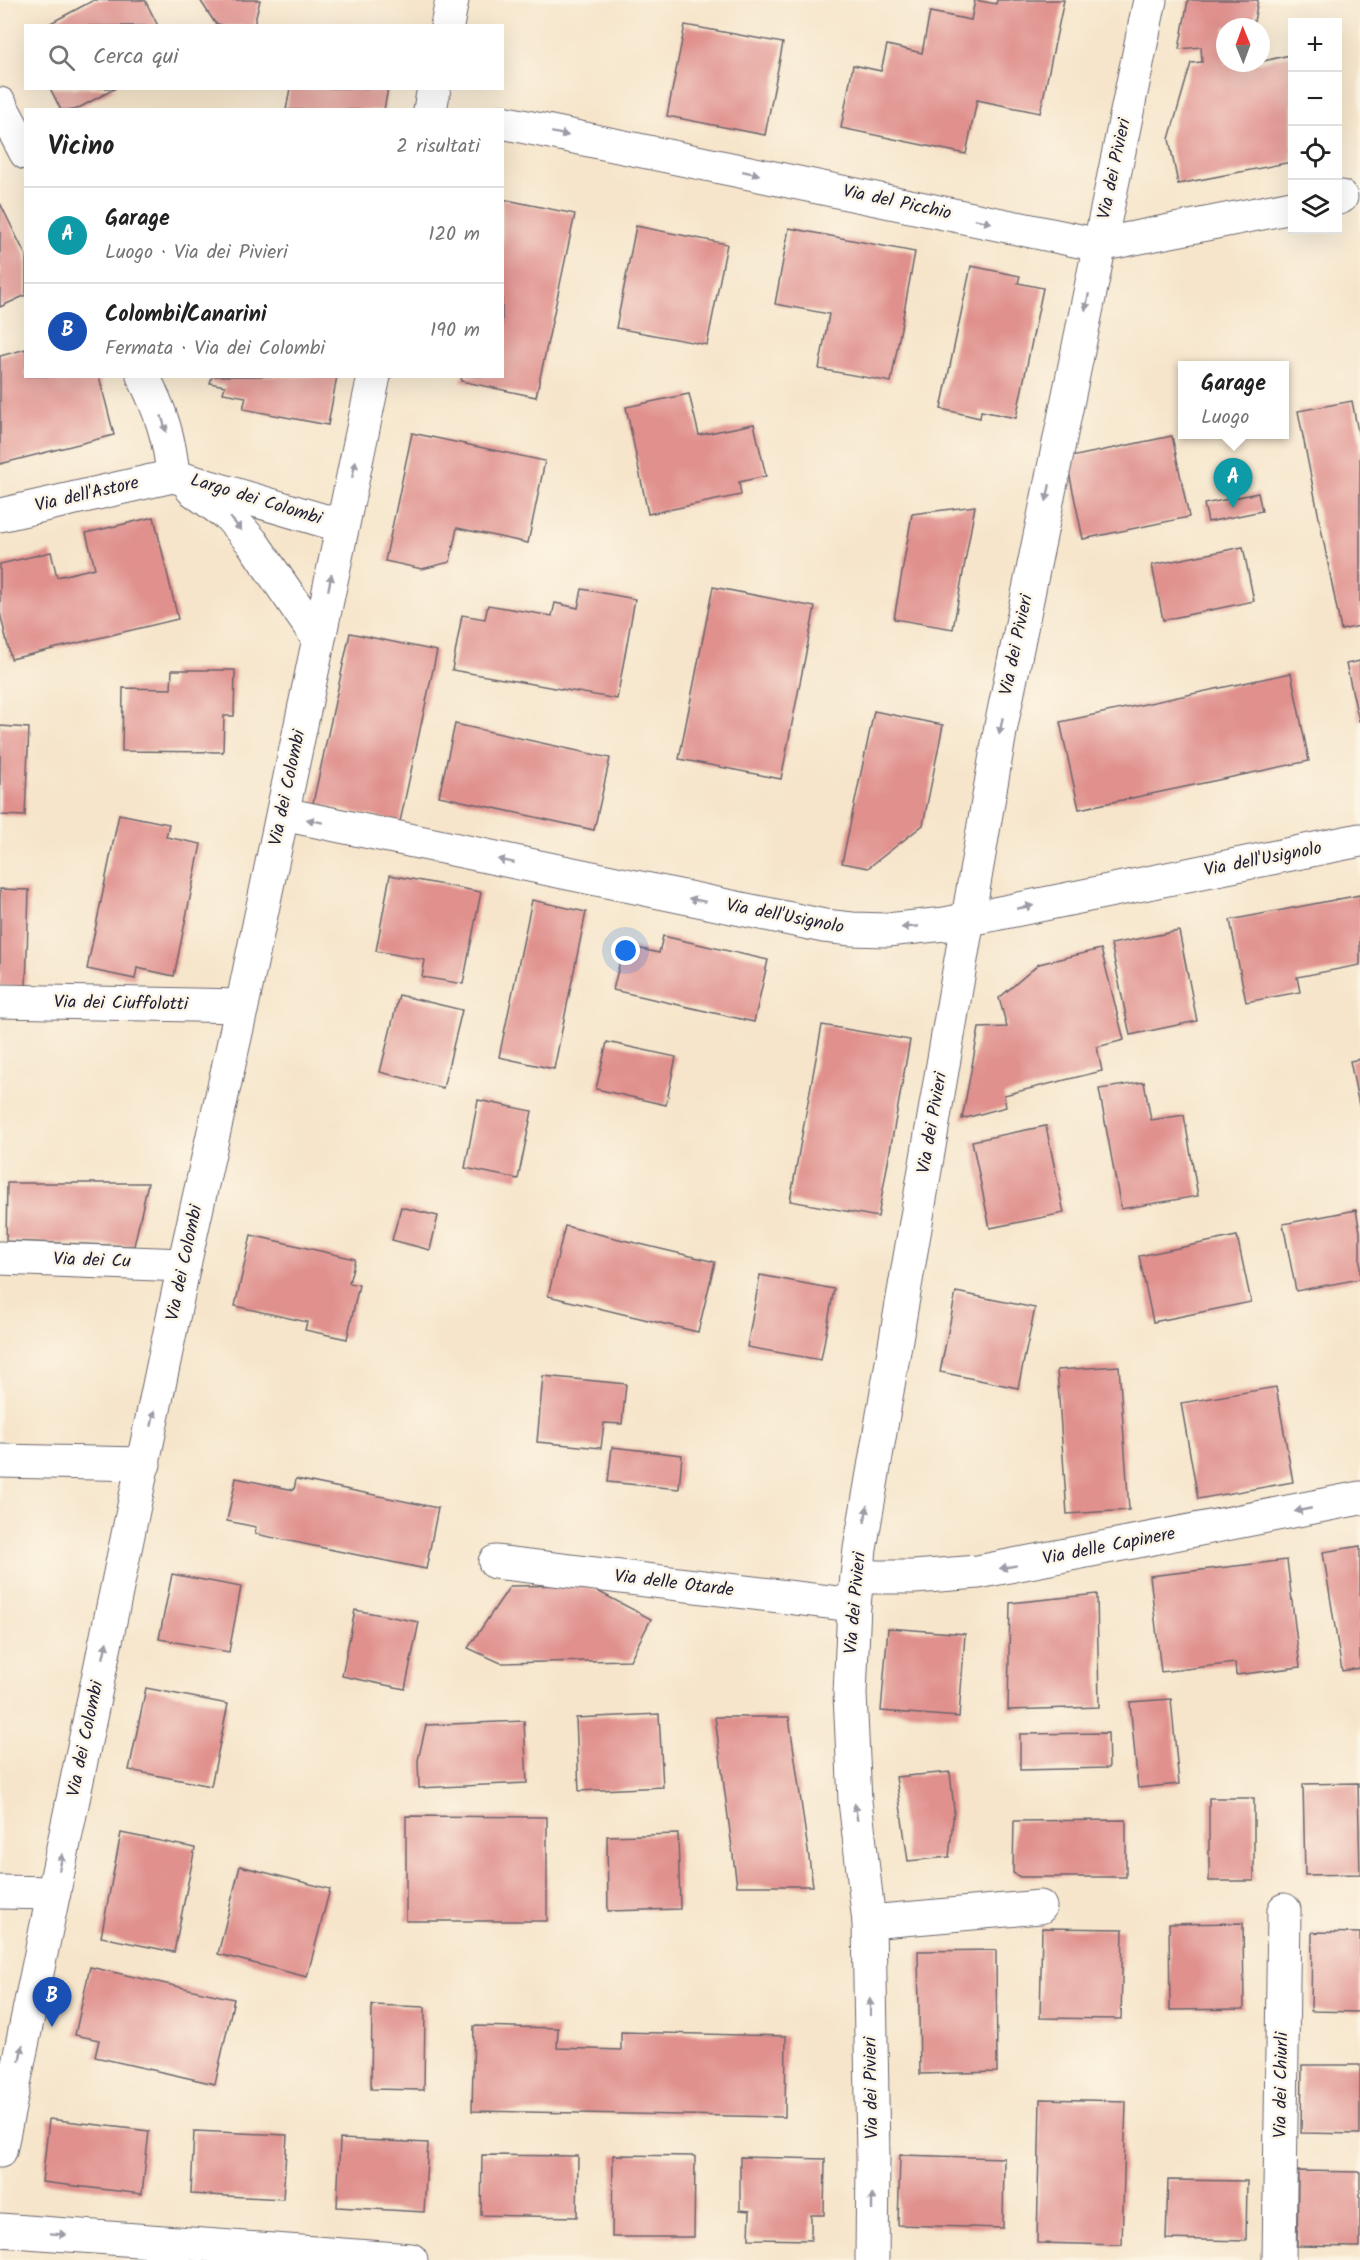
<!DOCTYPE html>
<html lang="it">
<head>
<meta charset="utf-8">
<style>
  :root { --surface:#fff; --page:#f6f6f6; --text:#222; --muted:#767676; --line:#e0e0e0; --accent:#1f6fb2 }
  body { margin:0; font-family:Kalam,sans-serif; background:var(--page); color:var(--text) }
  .controls { position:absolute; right:18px; top:18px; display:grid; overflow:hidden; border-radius:0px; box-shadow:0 6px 24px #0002 }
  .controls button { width:54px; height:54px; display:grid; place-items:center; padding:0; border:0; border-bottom:2px solid var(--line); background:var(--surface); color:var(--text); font:30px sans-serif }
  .compass { position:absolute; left:1216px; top:18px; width:54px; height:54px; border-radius:50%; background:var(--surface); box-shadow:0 6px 24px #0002; rotate:359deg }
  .you { position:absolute; left:626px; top:951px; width:21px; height:21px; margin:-15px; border:4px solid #fff; border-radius:50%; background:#1a73e8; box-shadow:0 0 0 9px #1a73e833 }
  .badge { display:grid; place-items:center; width:39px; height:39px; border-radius:50%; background:var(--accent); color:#fff; font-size:20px; font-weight:700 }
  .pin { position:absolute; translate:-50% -50px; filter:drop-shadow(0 2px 3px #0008) }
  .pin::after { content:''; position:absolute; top:32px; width:21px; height:18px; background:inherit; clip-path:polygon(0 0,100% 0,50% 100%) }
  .popup { position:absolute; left:1178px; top:361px; width:111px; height:78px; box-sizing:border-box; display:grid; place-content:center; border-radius:0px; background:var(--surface); filter:drop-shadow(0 2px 4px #0005); font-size:20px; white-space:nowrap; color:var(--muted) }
  .popup b { font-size:22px; color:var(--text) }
  .popup::after { content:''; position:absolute; left:50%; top:100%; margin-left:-12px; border:12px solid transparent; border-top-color:var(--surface) }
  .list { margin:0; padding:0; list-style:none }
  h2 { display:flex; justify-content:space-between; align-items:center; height:78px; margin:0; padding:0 24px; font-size:26px }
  h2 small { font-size:20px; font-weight:400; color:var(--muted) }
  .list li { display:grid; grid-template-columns:39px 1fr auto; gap:18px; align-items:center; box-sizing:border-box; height:96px; padding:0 24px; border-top:2px solid var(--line) }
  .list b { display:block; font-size:22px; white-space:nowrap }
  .list p { margin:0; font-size:20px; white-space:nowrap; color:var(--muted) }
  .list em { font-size:20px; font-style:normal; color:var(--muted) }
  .icon { flex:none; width:33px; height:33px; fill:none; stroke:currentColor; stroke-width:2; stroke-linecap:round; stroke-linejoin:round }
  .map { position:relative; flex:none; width:1360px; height:2260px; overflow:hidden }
  .search { position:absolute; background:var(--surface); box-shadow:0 6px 24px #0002; left:24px; top:24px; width:480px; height:66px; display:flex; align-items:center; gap:15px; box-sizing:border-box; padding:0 21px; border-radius:0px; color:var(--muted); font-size:22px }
  .panel { position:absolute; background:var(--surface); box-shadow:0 6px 24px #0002; left:24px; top:108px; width:480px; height:270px; border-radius:0px }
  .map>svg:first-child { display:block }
  .building { fill:#e0908d }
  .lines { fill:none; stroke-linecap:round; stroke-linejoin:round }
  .minor-casing { stroke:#6c666d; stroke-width:35 }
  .minor { stroke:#fff; stroke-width:33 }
  .oneway { fill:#9c9ca7 }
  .labels { text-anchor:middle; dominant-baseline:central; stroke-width:5; stroke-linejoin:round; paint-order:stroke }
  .street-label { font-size:18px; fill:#22223b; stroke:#fcf5e5 }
</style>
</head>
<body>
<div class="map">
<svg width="1360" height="2260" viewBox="0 0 1360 2260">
  <rect width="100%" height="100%" fill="#fcf5e5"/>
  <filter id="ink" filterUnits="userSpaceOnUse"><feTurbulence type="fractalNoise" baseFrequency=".0167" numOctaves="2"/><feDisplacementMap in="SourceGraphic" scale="12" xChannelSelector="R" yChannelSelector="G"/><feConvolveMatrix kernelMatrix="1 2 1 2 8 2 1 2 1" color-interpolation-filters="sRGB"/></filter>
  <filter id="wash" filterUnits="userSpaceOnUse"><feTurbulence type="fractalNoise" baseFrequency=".008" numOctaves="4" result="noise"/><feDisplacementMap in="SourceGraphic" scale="24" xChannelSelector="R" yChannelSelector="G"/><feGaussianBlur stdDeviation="1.35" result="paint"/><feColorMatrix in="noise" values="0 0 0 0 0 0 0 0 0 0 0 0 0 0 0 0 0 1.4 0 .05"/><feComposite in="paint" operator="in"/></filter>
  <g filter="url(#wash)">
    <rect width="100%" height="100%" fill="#f6e5cb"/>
    <g id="blocks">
      <!-- building -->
      <g class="building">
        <polygon points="94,0 145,0 158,26 45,26"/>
        <polygon points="200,0 260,0 254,26 225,26 215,23"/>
        <polygon points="975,0 996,4 997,0 1064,0 1040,113 977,100 966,154 841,128 853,65 881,71 887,45 922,53 930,12 971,20"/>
        <polygon points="1188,0 1258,0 1253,27 1225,27 1225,63 1246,63 1246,65 1290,55 1292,66 1292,162 1178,184 1169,139 1191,63 1202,62 1201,47 1179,49"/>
        <polygon points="685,25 783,43 765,135 667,116"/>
        <polygon points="50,88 116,88 75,110 61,110"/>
        <polygon points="290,88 388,88 384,110 286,110"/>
        <polygon points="502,199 575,214 536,397 461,381 462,376 502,376"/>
        <polygon points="0,203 26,256 26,295 0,307"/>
        <polygon points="636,226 727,244 707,345 616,328"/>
        <polygon points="789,228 915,252 891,382 819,369 829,314 775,304"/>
        <polygon points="971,266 1020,276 1018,283 1043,288 1016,418 981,411 980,418 941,409"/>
        <polygon points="26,349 26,376 99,376 114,435 0,464 0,356"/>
        <polygon points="212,376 337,376 328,425 243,409 246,397 223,393 225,386 210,383"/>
        <polygon points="689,394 699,435 754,424 766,476 739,482 741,495 648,514 626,407"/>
        <polygon points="1352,401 1360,442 1360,626 1341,630 1298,411"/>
        <polygon points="412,433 545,461 528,543 457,528 450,562 422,569 385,561"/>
        <polygon points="1172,436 1189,517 1083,539 1066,458"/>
        <polygon points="1258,493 1262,511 1208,522 1204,504"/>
        <polygon points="975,506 953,629 894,619 912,514"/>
        <polygon points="154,517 178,619 11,659 0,613 0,564 51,552 57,577 95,568 86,533"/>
        <polygon points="1243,547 1254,601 1163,620 1152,565"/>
        <polygon points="713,587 815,607 781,779 679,759"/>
        <polygon points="582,589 635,599 617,699 452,670 462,615 485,619 488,605 552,616 555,603 578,608"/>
        <polygon points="350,633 437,651 400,822 313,803"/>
        <polygon points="1360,661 1360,721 1359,721 1346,664"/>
        <polygon points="172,670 235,670 234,716 224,716 223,752 122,751 123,688 171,689"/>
        <polygon points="1291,673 1309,761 1079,809 1060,722"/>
        <polygon points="874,711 943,725 923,825 868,868 842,863"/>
        <polygon points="455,724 610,758 594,830 439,796"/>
        <polygon points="0,726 29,728 25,816 0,815"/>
        <polygon points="119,814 169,824 166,837 201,844 174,976 137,968 135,979 87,969"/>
        <polygon points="390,875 481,892 463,984 422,977 425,960 376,951"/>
        <polygon points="0,889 29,890 26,987 0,986"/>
        <polygon points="1360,895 1360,965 1297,977 1300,992 1246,1002 1230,920"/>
        <polygon points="532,900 586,912 554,1069 499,1057"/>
        <polygon points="1179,931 1197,1021 1130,1035 1111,944"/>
        <polygon points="663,936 768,960 754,1022 613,990 624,945 659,953"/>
        <polygon points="1101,949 1124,1040 1097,1047 1102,1071 1004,1095 1006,1107 962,1119 979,1028 1007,1027 999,998 1039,964"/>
        <polygon points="399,995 462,1010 443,1088 380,1072"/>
        <polygon points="822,1025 910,1040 878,1217 790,1201"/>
        <polygon points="607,1042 676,1057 666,1105 596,1089"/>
        <polygon points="1360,1059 1360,1105 1359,1105 1350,1061"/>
        <polygon points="1144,1082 1151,1120 1184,1115 1198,1196 1121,1209 1099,1089"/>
        <polygon points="478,1100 532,1111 518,1179 465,1168"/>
        <polygon points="1046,1126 1064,1213 990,1228 972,1141"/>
        <polygon points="7,1183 148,1183 134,1246 6,1241"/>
        <polygon points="401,1207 438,1216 430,1250 392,1240"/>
        <polygon points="1356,1210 1360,1232 1360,1279 1296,1291 1283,1224"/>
        <polygon points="565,1226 715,1262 698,1332 548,1296"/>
        <polygon points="251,1235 355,1259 349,1283 359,1285 347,1339 305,1330 307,1322 235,1306"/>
        <polygon points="1237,1236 1251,1302 1153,1322 1139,1256"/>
        <polygon points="760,1275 834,1289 821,1360 747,1347"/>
        <polygon points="956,1292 1035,1308 1018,1388 940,1372"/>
        <polygon points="1119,1366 1129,1510 1067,1514 1057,1370"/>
        <polygon points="543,1376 626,1384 622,1424 604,1423 601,1448 537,1442"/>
        <polygon points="1276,1387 1293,1482 1198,1499 1181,1403"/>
        <polygon points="612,1447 682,1455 679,1489 608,1482"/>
        <polygon points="236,1478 294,1490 296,1479 438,1508 426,1569 255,1534 256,1527 227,1521"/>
        <polygon points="1360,1546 1360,1668 1342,1671 1323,1552"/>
        <polygon points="1287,1560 1300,1667 1236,1675 1235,1663 1161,1672 1150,1576"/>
        <polygon points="172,1574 241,1587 229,1652 159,1639"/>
        <polygon points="586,1585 651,1619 630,1660 501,1663 468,1648 510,1586"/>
        <polygon points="1097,1594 1099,1707 1008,1710 1010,1603"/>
        <polygon points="355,1610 419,1622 405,1689 342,1676"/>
        <polygon points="888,1628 965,1634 959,1717 881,1711"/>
        <polygon points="146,1688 228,1704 211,1786 129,1770"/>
        <polygon points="1171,1699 1179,1784 1138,1788 1130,1702"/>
        <polygon points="659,1714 663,1787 579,1791 576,1718"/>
        <polygon points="715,1717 789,1717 813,1886 737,1886"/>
        <polygon points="524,1721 527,1783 419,1788 418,1760 426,1725"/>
        <polygon points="1108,1733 1109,1768 1020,1770 1020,1734"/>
        <polygon points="950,1772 954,1810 949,1857 908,1861 896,1777"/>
        <polygon points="1358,1783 1360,1874 1305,1875 1303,1784"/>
        <rect x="1209" y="1798" width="45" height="83"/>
        <polygon points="406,1816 547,1817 547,1921 406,1921"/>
        <polygon points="1126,1820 1126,1877 1020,1877 1013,1873 1014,1821"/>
        <polygon points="121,1833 195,1848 174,1952 101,1937"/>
        <polygon points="678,1834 680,1909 608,1911 607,1836"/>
        <polygon points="240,1866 330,1889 307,1977 218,1954"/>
        <polygon points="1243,1923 1244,2009 1170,2010 1169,1924"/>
        <polygon points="1042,1928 1123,1929 1121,2019 1040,2018"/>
        <polygon points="1312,1932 1360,1933 1360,2012 1311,2011"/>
        <polygon points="996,1950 997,2072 920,2074 918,1951"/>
        <polygon points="90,1967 234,1999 215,2084 95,2057 99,2040 75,2035"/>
        <polygon points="372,2005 425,2007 424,2090 371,2089"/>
        <polygon points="474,2026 558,2028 557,2048 621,2050 621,2032 786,2036 785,2117 472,2111"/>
        <polygon points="1302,2065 1360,2065 1360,2134 1301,2133"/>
        <polygon points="1040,2099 1126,2101 1122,2245 1037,2243"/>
        <polygon points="49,2119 149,2131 142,2194 42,2182"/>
        <polygon points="194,2131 287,2135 283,2199 191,2194"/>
        <polygon points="340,2139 428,2143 424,2212 337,2207"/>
        <polygon points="482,2155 578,2156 577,2217 481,2215"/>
        <polygon points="613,2155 695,2156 694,2237 612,2237"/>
        <polygon points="900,2155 1004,2158 1003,2228 898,2225"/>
        <polygon points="740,2157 825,2159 824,2215 811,2215 811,2240 749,2239 750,2211 740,2210"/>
        <polygon points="1298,2171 1360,2172 1360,2247 1297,2246"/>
        <polygon points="1168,2180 1247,2181 1246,2241 1166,2239"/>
      </g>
    </g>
  </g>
  <g filter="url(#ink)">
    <use href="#blocks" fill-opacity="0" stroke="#6c666d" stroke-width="1.5"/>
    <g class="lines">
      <!-- minor casing -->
      <g class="minor-casing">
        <g id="minor">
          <polyline points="447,26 452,0"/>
          <polyline points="0,104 26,153"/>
          <polyline points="430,110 434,88"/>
          <polyline points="502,122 1099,245 1292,207"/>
          <polyline points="1338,198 1341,197"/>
          <path d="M143,376C160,409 170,439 173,476"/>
          <polyline points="192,489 229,516 252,542 318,638"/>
          <polyline points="0,515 173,476 342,526"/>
          <polyline points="283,814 824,926 852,929 887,930 945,924 1360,840"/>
          <polyline points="0,1001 242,1006"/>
          <polyline points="0,1258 184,1265"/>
          <polyline points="0,1461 144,1464"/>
          <polyline points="495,1562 854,1605"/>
          <polyline points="857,1577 914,1577 978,1572 1360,1498"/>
          <polyline points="0,1892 54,1893"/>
          <polyline points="869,1922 1040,1907"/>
          <polyline points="0,2151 184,1265 242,1006 374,376"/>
          <polyline points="0,2230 411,2260"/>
          <polyline points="872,2260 873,2157 869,1922 855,1801 850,1694 854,1605 860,1549 1001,726 1150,0"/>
          <polyline points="1279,2260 1284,1910"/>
        </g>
      </g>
      <!-- minor -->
      <use href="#minor" class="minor"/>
    </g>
    <!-- one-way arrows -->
    <defs><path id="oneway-solid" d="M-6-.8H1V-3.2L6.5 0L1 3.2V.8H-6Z" transform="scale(1.5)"/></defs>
    <g class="oneway">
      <use href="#oneway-solid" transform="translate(560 134) rotate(12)"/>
      <use href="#oneway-solid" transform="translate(751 173) rotate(12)"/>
      <use href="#oneway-solid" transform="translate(983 221) rotate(12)"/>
      <use href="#oneway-solid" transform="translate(1087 302) rotate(102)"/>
      <use href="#oneway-solid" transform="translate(164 424) rotate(73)"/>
      <use href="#oneway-solid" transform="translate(354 469) rotate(-78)"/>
      <use href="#oneway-solid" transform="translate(1048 493) rotate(102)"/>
      <use href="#oneway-solid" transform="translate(236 524) rotate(49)"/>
      <use href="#oneway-solid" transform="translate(330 582) rotate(-78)"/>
      <use href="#oneway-solid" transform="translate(1001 726) rotate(101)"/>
      <use href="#oneway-solid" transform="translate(315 821) rotate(-168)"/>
      <use href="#oneway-solid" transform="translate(506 861) rotate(-168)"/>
      <use href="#oneway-solid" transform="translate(697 900) rotate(-168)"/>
      <use href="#oneway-solid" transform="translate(1025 907) rotate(-11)"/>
      <use href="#oneway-solid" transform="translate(910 927) rotate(175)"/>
      <use href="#oneway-solid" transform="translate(153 1418) rotate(-79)"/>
      <use href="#oneway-solid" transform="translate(1303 1510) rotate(169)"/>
      <use href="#oneway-solid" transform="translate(866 1514) rotate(-80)"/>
      <use href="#oneway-solid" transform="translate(1008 1567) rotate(170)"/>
      <use href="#oneway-solid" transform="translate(105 1650) rotate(-78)"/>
      <use href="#oneway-solid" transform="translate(856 1812) rotate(-99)"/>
      <use href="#oneway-solid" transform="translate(61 1862) rotate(-78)"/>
      <use href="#oneway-solid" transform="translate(870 2007) rotate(-91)"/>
      <use href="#oneway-solid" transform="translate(21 2053) rotate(-78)"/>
      <use href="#oneway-solid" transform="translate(872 2202) rotate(-90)"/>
      <use href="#oneway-solid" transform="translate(58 2234) rotate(4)"/>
    </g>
  </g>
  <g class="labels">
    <!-- street labels -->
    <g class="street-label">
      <text transform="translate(1115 169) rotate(-78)">Via dei Pivieri</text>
      <text transform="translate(897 203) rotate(12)">Via del Picchio</text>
      <text transform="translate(87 495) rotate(-13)">Via dell'Astore</text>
      <text transform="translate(256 500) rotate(17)">Largo dei Colombi</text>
      <text transform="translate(1017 645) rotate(-78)">Via dei Pivieri</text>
      <text transform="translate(288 788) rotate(-78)">Via dei Colombi</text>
      <text transform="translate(1263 860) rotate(-11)">Via dell'Usignolo</text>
      <text transform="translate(785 917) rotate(11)">Via dell'Usignolo</text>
      <text transform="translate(121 1004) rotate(1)">Via dei Ciuffolotti</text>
      <text transform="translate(933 1123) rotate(-80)">Via dei Pivieri</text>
      <text transform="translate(92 1261) rotate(2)">Via dei Cu</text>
      <text transform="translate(185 1263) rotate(-78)">Via dei Colombi</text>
      <text transform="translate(1109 1547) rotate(-11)">Via delle Capinere</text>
      <text transform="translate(674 1584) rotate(7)">Via delle Otarde</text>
      <text transform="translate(856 1603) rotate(-85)">Via dei Pivieri</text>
      <text transform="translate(86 1739) rotate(-78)">Via dei Colombi</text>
      <text transform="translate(1282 2085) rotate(-89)">Via dei Chiurli</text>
      <text transform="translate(872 2088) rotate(-91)">Via dei Pivieri</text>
    </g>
  </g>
</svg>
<div class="controls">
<button>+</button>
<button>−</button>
<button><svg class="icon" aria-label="locate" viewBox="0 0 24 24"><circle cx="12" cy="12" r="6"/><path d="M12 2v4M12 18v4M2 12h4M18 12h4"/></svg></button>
<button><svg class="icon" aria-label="layers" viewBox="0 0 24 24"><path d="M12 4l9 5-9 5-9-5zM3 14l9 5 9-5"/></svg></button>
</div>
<svg class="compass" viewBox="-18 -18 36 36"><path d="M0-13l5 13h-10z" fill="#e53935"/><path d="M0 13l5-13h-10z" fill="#767676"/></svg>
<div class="you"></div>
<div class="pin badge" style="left:1233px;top:508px;background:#0f9aa8">A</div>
<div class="popup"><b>Garage</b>Luogo</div>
<div class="pin badge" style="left:52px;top:2027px;background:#1a4fb4">B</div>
<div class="search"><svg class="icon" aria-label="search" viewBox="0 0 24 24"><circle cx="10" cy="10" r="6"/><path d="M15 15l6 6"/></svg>Cerca qui</div>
<section class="panel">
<h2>Vicino<small>2 risultati</small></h2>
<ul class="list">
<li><span class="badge" style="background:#0f9aa8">A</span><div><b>Garage</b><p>Luogo · Via dei Pivieri</p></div><em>120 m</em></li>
<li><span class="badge" style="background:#1a4fb4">B</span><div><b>Colombi/Canarini</b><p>Fermata · Via dei Colombi</p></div><em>190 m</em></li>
</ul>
</section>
</div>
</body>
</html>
